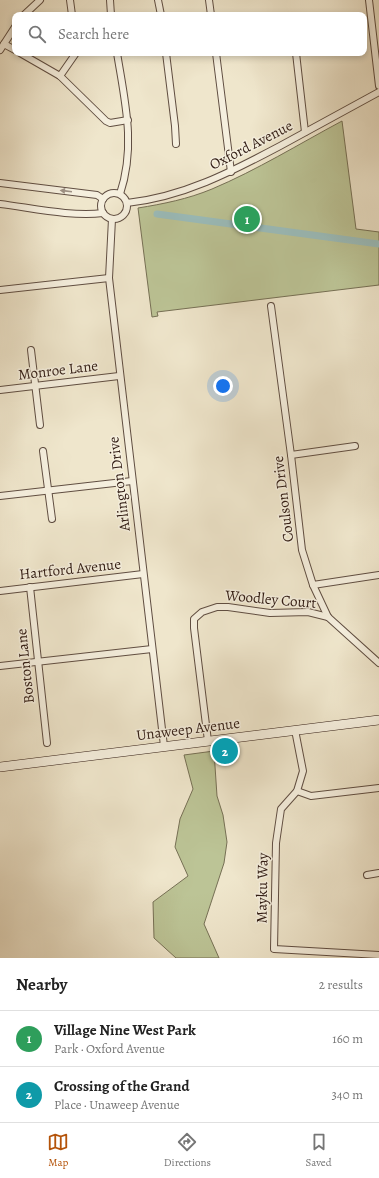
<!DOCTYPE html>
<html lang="en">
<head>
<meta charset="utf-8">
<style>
  :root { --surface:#fff; --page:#f6f6f6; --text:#222; --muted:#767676; --line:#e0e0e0; --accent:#b45309 }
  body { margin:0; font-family:Alegreya,serif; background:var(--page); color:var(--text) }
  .you { position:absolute; left:223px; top:386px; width:14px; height:14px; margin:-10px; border:3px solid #fff; border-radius:50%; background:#1a73e8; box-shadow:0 0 0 6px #1a73e833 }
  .badge { display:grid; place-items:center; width:26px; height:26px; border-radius:50%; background:var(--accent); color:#fff; font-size:13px; font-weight:700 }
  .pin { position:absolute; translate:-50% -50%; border:2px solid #fff; box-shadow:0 1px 4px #0006 }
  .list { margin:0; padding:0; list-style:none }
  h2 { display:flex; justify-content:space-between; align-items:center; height:52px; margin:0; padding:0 16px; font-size:17px }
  h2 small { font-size:13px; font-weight:400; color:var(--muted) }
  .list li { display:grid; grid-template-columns:26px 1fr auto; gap:12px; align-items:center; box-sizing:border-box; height:56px; padding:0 16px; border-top:1px solid var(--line) }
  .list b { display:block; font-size:15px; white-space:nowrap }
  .list p { margin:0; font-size:13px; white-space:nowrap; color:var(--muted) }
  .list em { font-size:13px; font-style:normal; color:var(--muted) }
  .icon { flex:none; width:22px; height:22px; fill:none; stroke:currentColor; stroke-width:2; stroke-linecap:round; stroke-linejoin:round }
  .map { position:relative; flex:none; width:379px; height:958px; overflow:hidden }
  .search { position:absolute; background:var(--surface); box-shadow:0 2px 6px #0003; left:12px; right:12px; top:12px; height:44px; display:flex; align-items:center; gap:10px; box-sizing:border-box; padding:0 14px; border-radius:8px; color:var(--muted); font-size:15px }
  .sheet { height:164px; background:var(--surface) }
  nav { display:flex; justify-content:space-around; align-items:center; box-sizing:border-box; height:56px; border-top:1px solid var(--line); background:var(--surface); font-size:11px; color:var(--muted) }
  nav a { display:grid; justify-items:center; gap:2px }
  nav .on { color:var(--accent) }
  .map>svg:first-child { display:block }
  .green { fill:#bcc496; stroke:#767055 }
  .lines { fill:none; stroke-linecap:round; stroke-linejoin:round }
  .canal { stroke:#9bbebd; stroke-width:7 }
  .street-casing { stroke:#604e42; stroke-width:8 }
  .secondary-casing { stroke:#311c14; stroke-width:10 }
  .street { stroke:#f5efde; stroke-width:6 }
  .secondary { stroke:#f5efde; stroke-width:9 }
  .oneway { fill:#9d9083 }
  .labels { text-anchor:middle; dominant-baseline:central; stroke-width:3; stroke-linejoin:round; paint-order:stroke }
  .street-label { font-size:15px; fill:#311c14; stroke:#f5efde }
</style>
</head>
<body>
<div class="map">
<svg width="379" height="958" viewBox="0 0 379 958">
  <rect width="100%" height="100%" fill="#efe6cc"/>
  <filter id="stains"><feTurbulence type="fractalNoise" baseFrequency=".005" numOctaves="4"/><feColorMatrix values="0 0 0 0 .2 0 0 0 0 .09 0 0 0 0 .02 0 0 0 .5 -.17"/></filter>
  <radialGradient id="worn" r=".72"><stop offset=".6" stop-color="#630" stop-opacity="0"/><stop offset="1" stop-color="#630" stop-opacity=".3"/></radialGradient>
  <!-- green -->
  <g class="green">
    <path d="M342,121L356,229L379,232V285L157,312L158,316L152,317L138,208C163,204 188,199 212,189C257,170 299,144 342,121Z"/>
    <polygon points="214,751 217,796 223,815 227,842 224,863 204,924 219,958 176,958 154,938 153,902 188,876 175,847 180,819 193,789 184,755"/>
  </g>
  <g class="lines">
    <!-- canal -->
    <polyline class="canal" points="157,214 379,244"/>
    <!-- street casing -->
    <g class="street-casing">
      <g id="street">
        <polyline points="70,0 72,15"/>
        <polyline points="110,0 111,15"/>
        <polyline points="158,0 161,15"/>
        <polyline points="209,0 211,15"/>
        <polyline points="369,0 379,86"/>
        <polyline points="24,15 40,0"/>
        <polyline points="4,44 15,50"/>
        <polyline points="0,50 15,27"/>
        <polyline points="20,53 60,76 106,121 110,123 128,120"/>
        <path d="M117,53C125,102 136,146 120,194"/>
        <polyline points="166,53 175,126 176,144"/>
        <polyline points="216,53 231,172"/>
        <polyline points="296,53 305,132"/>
        <polyline points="60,76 76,53"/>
        <polyline points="0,183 97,195 103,199"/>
        <circle cx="114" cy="206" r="13"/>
        <path d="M127,203C183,197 231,172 280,146C313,128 346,110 379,92"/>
        <path d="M0,204C32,208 72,217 103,213"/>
        <polyline points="112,219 109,278 164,746"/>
        <polyline points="0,290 109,278"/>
        <polyline points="271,306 291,455 302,550 313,585 328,617 379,663"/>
        <polyline points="31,350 40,425"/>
        <polyline points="0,390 119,376"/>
        <polyline points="43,451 52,519"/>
        <polyline points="291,455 355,446"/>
        <polyline points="0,496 132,481"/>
        <polyline points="313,585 379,575"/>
        <polyline points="30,587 47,743"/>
        <polyline points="0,591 143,574"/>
        <polyline points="0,666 152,649"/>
        <polyline points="295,730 303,771 297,791 281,809 276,843 274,949 379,955"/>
        <polyline points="208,741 194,628 194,619 202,612 217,607 228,607 270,613 308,612 328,617"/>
        <polyline points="297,791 311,796 379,788"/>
        <polyline points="367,875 379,873"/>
      </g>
    </g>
    <!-- secondary casing -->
    <g class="secondary-casing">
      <polyline id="secondary" points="0,767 379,720"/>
    </g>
    <!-- street -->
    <use href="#street" class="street"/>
    <!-- secondary -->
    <use href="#secondary" class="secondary"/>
  </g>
  <!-- one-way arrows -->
  <defs><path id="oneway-solid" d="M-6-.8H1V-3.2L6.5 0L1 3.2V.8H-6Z"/></defs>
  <use class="oneway" href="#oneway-solid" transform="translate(66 191) rotate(-173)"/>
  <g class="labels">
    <!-- street labels -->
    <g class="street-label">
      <text transform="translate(251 145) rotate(-27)">Oxford Avenue</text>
      <text transform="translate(58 370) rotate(-7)">Monroe Lane</text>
      <text transform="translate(119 484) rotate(-97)">Arlington Drive</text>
      <text transform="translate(283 499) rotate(-97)">Coulson Drive</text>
      <text transform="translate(70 569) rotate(-6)">Hartford Avenue</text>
      <text transform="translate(271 599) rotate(5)">Woodley Court</text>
      <text transform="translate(25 666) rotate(-96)">Boston Lane</text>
      <text transform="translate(188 729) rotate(-7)">Unaweep Avenue</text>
      <text transform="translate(262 888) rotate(-89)">Mayku Way</text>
    </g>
  </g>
  <rect width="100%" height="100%" filter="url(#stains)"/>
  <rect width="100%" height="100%" fill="url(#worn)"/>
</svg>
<div class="you"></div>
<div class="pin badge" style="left:247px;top:219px;background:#2e9e5b">1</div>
<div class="pin badge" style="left:225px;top:751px;background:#0f9aa8">2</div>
<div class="search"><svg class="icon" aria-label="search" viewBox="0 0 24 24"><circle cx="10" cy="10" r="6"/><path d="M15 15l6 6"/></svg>Search here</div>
</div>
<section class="sheet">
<h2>Nearby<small>2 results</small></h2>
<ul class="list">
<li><span class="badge" style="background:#2e9e5b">1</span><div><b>Village Nine West Park</b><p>Park · Oxford Avenue</p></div><em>160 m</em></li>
<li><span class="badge" style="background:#0f9aa8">2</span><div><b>Crossing of the Grand</b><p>Place · Unaweep Avenue</p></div><em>340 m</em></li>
</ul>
</section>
<nav>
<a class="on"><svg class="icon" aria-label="map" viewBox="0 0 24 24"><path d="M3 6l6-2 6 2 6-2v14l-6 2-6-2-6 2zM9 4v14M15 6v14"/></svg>Map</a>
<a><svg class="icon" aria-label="directions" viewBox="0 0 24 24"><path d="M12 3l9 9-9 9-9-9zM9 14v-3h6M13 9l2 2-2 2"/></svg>Directions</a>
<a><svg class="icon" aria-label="saved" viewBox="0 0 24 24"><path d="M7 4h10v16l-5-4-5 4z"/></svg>Saved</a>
</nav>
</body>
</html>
